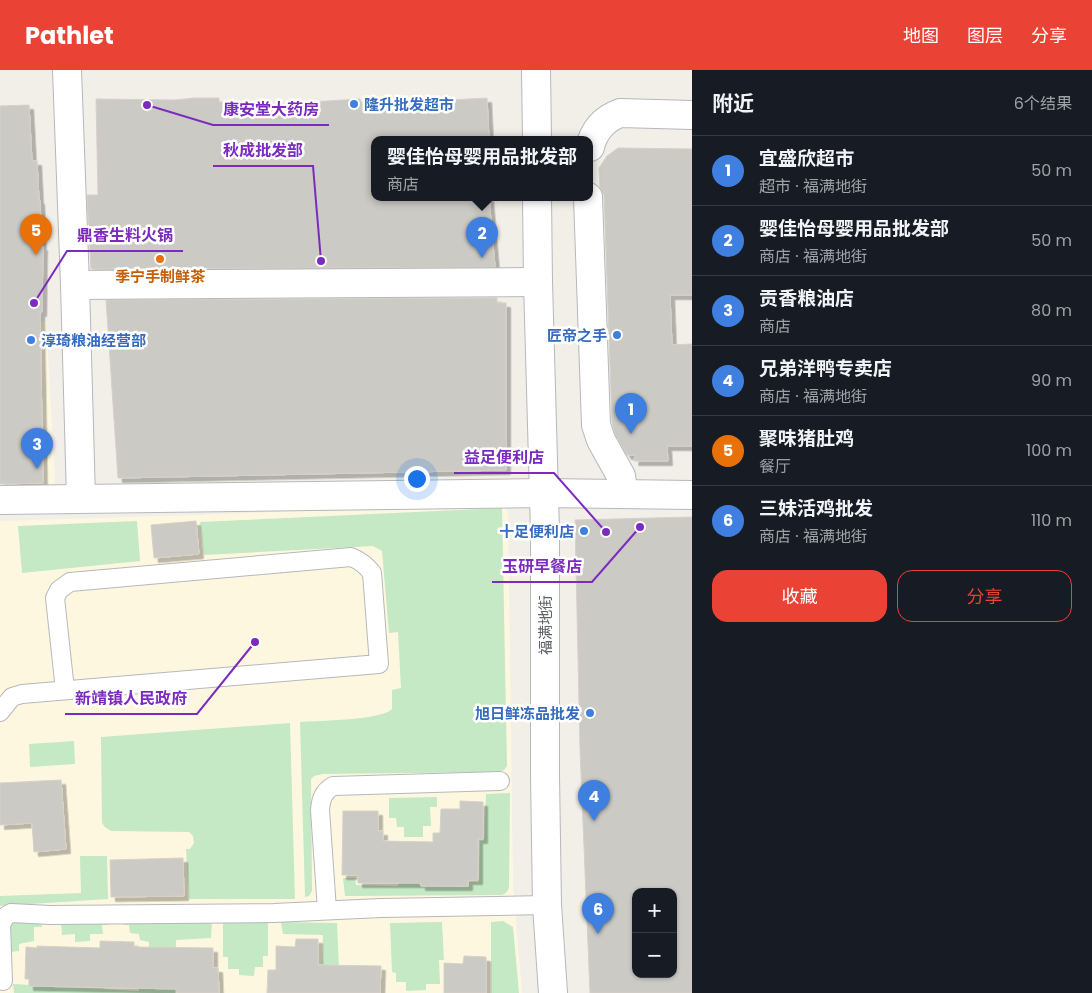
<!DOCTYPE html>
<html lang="zh">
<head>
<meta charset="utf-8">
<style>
  :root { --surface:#171b24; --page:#20242c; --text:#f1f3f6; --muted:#9ea1a6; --line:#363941; --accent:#ea4335 }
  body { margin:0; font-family:Poppins,"Noto Sans SC",sans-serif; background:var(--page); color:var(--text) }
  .controls { position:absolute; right:15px; bottom:15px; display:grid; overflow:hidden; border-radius:10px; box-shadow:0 1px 4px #0004 }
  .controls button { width:45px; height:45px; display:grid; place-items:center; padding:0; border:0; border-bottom:1px solid var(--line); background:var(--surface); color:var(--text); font:25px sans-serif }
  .you { position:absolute; left:416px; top:408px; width:18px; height:18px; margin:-12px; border:4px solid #fff; border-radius:50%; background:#1a73e8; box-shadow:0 0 0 8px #1a73e833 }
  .badge { display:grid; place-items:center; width:32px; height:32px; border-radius:50%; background:var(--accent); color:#fff; font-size:16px; font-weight:700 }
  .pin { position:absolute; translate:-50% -41px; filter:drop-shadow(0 1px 2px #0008) }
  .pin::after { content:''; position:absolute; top:26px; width:18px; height:15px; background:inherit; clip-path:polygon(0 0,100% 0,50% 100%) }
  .popup { position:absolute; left:371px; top:66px; width:222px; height:65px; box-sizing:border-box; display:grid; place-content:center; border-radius:10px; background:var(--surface); filter:drop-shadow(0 1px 4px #0005); font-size:16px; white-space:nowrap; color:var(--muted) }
  .popup b { font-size:19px; color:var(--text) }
  .popup::after { content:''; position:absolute; left:50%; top:100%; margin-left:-10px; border:10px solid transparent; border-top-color:var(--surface) }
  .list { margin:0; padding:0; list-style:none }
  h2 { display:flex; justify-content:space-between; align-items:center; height:65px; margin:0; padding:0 20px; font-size:21px }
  h2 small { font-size:16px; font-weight:400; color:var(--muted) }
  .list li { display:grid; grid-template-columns:32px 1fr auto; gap:15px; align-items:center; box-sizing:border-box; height:70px; padding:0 20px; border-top:1px solid var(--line) }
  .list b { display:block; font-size:19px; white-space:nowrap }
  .list p { margin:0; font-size:16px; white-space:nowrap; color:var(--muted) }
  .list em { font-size:16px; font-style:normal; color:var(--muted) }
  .actions { display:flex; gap:10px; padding:15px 20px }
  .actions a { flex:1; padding:11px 0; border:1px solid var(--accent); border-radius:15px; text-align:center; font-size:18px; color:var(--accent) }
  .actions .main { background:var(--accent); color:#fff }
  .map { position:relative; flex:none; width:692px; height:923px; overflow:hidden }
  header { display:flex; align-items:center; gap:30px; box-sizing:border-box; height:70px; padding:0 25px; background:var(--accent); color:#fff }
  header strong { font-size:24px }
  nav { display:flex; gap:28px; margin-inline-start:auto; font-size:18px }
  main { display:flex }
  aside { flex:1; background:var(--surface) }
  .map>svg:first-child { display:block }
  .commercial { fill:#fef7e0 }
  .green { fill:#c5e8c5 }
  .building { fill:#cccac5; stroke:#d6d1c6; fill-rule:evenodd; filter:url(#shadow) }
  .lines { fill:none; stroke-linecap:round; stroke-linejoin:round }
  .lane-casing { stroke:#b5b8bc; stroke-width:20 }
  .street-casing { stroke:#b5b8bc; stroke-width:30 }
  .lane { stroke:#fff; stroke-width:18 }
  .street { stroke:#fff; stroke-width:28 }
  .shop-dot { fill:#3f7fe0; stroke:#fff; stroke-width:2 }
  .food-dot { fill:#e8710a; stroke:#fff; stroke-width:2 }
  .labels { text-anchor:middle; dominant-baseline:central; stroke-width:5; stroke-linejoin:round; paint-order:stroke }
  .shop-label { font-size:15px; font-weight:bold; fill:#366cbe; stroke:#fff; text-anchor:end }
  .food-label { font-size:15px; font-weight:bold; fill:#c56008; stroke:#fff }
  .street-label { font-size:15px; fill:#5f6368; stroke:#fff }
  .leader { fill:none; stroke:#7b2cbf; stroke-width:2 }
  .callout-dot { fill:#7b2cbf; stroke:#fff; stroke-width:2 }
  .callout-label { font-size:16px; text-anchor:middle; font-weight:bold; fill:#7b2cbf; stroke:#fff; stroke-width:5; stroke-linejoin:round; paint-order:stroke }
</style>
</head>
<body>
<header>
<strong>Pathlet</strong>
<nav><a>地图</a><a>图层</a><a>分享</a></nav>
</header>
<main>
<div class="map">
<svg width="692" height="923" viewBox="0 0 692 923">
  <defs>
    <filter id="shadow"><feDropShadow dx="4.5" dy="4.5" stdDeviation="0" flood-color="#0004"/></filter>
  </defs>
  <rect width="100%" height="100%" fill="#f1efe8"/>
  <!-- commercial -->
  <g class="commercial">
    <polygon points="0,251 46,251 55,408 53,415 46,419 0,419"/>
    <polygon points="497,433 505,436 508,442 513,816 522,923 0,923 0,451 196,445"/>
  </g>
  <!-- green -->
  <g class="green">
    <path d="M502,438L507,696L504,700L498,702L323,704L314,706L311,709L312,821L309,826L305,827L300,652C318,651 382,650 392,639V620L401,618L398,562L389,563L382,481L373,476L204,485L200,452Z"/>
    <polygon points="137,451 140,491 22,503 18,456"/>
    <polygon points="290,653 295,829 189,829 186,779 190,779 194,773 193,766 189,762 111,761 105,757 102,753 101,667"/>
    <polygon points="74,671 75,694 30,697 29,674"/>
    <polygon points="510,723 509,818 506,823 502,825 345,826 343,808 355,808 356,815 398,816 399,810 419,810 420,816 469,817 469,812 479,812 480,771 484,770 486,724"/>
    <polygon points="437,727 437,737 430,737 431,756 423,756 423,767 404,767 404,757 397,757 396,748 389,748 389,728"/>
    <polygon points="80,786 107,786 108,829 0,836 0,826 81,823"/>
    <polygon points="108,850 108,855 102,855 103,864 90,864 90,871 75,872 75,864 62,865 61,852"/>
    <polygon points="14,851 41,852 42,857 34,857 34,871 19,874 19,881 11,882 9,856"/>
    <polygon points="123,851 212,851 211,868 176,870 175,923 14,923 13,914 139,921 139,912 157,879 149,877 149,872 140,870 139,864 130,863 129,855 123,855"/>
    <polygon points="503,851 513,857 519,923 491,923 491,852"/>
    <polygon points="223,852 268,853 268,886 263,886 263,897 255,897 254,906 239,905 239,899 228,899 228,887 223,887"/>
    <polygon points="281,852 337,853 340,923 321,923 323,865 283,864"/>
    <polygon points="442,852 444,890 439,890 440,914 426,914 426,920 406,921 406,912 396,912 396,903 392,902 390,853"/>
  </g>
  <!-- building -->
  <g class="building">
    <polygon points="194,28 219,28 219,32 245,32 245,34 310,33 310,32 360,29 361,32 432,31 487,28 489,69 374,69 374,127 489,127 495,197 91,199 87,125 98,125 96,29 175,30"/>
    <polygon points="29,35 32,91 37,91 39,130 40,130 42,177 43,176 42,242 40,242 43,413 0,414 0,36"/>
    <polygon points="618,78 692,79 692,225 670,225 672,275 692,274 692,376 667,376 668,391 634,391 635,385 627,385 615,364 612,352 604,126 600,117 599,98 607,86"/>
    <polygon points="497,228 497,233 506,233 506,400 118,408 106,230"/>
    <path d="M692,447V923H590L580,679L575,450ZM636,822H673V904H636Z"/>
    <polygon points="196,451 199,484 154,488 151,455"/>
    <polygon points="61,710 66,779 34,782 32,753 0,755 0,713"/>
    <polygon points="460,731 483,732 483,769 478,769 478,810 468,810 468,816 421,816 421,813 358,813 358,805 342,805 343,741 378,741 378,761 383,761 383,771 433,772 433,763 440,763 441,739 460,739"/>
    <polygon points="183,788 184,826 111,827 110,790"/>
    <polygon points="296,869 318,869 318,895 381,896 380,923 267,923 268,900 276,900 276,876 295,877"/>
    <polygon points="100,871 134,872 134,877 213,878 213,898 218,898 219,923 177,923 178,919 29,916 29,909 25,909 26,877 37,878 37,876 100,878"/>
    <polygon points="464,886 486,887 486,923 444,923 444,893 463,894"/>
  </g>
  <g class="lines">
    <!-- lane casing -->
    <g class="lane-casing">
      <g id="lane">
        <path d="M0,642L12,627L22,624L379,594L372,503C366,495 361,491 351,487L70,512L59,520L55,528L65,620"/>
        <path d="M327,840L320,740C321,729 323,722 333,716L500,711"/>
        <polyline points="3,911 1,854 6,846 11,843 50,845 274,843 381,838 547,835"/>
      </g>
    </g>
    <!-- street casing -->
    <g class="street-casing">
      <g id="street">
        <polyline points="67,0 75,215 81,428"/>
        <polyline points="536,0 537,69"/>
        <path d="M590,77C594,60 604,49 620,43L692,45"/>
        <polyline points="537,127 538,212 545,462 545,705 547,835 553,923"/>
        <polyline points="588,127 596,355 601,370 621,406 624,424"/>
        <polyline points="75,215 538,212"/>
        <polyline points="0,430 544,423 692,425"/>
      </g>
    </g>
    <!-- lane -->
    <use href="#lane" class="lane"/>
    <!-- street -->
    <use href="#street" class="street"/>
  </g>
  <!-- markers -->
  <g class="shop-dot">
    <circle cx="354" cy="34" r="5"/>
    <circle cx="617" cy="265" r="5"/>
    <circle cx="31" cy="270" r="5"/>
    <circle cx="584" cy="461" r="5"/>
    <circle cx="590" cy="643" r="5"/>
  </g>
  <circle class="food-dot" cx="160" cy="189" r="5"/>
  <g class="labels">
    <!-- shop labels -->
    <g class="shop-label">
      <text x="364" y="34" text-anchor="start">隆升批发超市</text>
      <text x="607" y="265">匠帝之手</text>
      <text x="41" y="270" text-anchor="start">淳琦粮油经营部</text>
      <text x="574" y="461">十足便利店</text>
      <text x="580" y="643">旭日鲜冻品批发</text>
    </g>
    <!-- food labels -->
    <g class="food-label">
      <text x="160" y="206">季宁手制鲜茶</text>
    </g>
    <!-- street labels -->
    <g class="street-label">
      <text transform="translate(545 555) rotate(-90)">福满地街</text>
    </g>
  </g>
  <!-- callouts -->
  <path class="leader" d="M147 35L213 55H329M321 191L313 96H213M34 233L67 181H183M606 462L554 403H454M640 457L592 512H492M255 572L197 644H65"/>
  <g class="callout-dot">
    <circle cx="147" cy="35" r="5"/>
    <circle cx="321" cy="191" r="5"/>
    <circle cx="34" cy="233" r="5"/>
    <circle cx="606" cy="462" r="5"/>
    <circle cx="640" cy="457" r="5"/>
    <circle cx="255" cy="572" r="5"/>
  </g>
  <g class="callout-label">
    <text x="271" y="45">康安堂大药房</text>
    <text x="263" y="86">秋成批发部</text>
    <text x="125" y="171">鼎香生料火锅</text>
    <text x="504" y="393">益足便利店</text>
    <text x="542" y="502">玉研早餐店</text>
    <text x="131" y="634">新靖镇人民政府</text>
  </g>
</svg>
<div class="controls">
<button>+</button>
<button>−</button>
</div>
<div class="you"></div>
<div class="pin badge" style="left:631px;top:364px;background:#3f7fe0">1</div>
<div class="pin badge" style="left:482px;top:188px;background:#3f7fe0">2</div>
<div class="popup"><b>婴佳怡母婴用品批发部</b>商店</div>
<div class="pin badge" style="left:37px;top:399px;background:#3f7fe0">3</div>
<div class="pin badge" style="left:594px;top:751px;background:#3f7fe0">4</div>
<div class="pin badge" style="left:36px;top:185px;background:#e8710a">5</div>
<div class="pin badge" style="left:598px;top:864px;background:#3f7fe0">6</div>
</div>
<aside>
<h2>附近<small>6个结果</small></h2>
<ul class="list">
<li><span class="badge" style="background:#3f7fe0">1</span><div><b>宜盛欣超市</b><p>超市 · 福满地街</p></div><em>50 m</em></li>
<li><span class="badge" style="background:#3f7fe0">2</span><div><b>婴佳怡母婴用品批发部</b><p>商店 · 福满地街</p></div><em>50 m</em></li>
<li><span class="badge" style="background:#3f7fe0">3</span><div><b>贡香粮油店</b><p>商店</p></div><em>80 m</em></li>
<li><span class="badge" style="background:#3f7fe0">4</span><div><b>兄弟洋鸭专卖店</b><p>商店 · 福满地街</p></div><em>90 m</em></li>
<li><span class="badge" style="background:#e8710a">5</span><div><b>聚味猪肚鸡</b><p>餐厅</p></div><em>100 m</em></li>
<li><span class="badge" style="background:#3f7fe0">6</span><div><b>三妹活鸡批发</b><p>商店 · 福满地街</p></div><em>110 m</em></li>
</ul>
<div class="actions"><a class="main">收藏</a><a>分享</a></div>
</aside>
</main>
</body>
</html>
